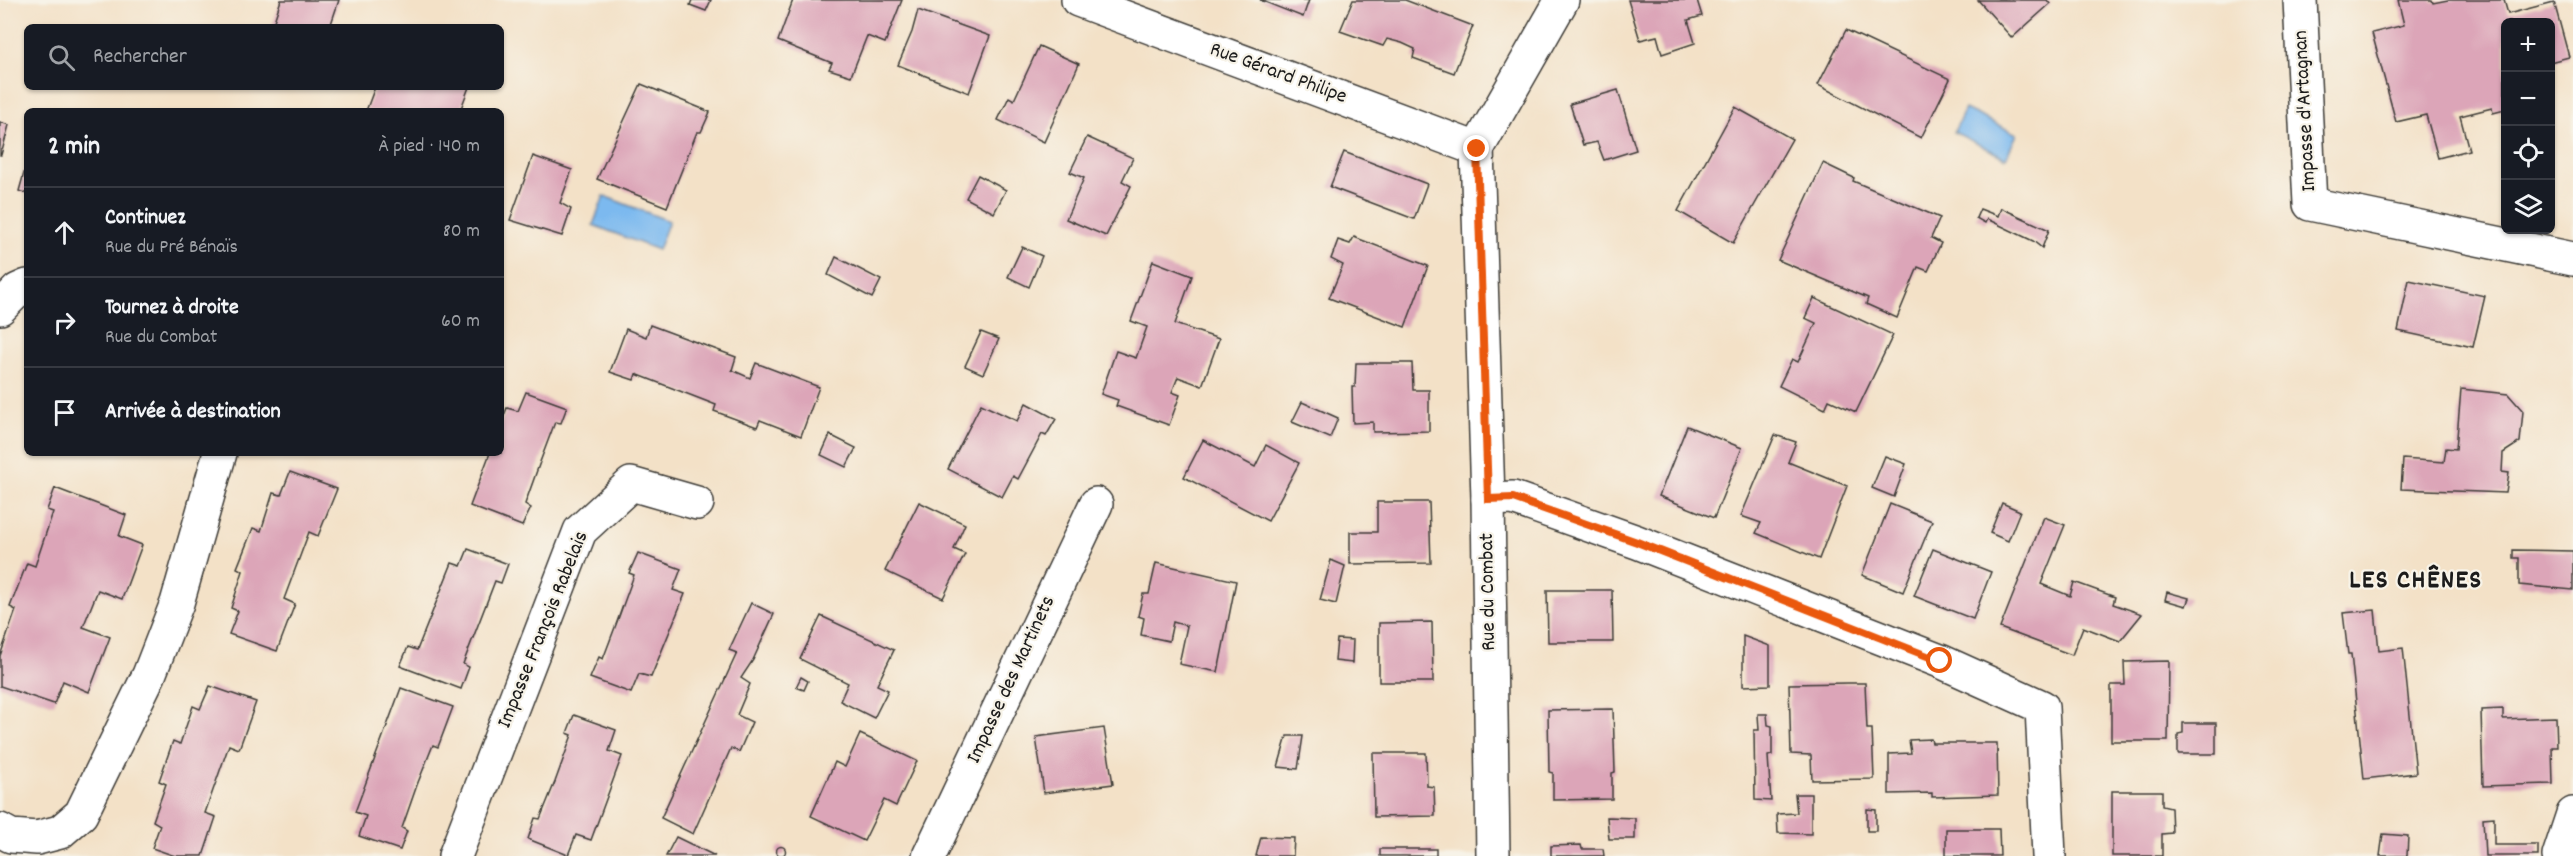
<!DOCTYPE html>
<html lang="fr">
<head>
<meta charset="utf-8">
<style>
  :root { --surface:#171b24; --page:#20242c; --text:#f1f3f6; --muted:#9ea1a6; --line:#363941 }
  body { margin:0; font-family:Dekko,sans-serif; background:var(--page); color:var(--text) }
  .controls { position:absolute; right:18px; top:18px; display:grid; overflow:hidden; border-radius:9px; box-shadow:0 2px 4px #0004 }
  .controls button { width:54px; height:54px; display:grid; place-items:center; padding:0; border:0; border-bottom:2px solid var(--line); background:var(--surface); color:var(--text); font:30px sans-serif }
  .stop { position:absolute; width:18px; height:18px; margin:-14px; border:4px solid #ea580c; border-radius:50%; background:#fff }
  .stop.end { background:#ea580c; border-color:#fff; box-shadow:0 2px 6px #0008 }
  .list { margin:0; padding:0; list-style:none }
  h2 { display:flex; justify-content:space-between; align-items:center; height:78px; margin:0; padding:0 24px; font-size:26px }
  h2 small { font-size:20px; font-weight:400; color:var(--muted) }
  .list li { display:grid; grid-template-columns:39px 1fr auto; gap:18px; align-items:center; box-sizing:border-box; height:90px; padding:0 24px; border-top:2px solid var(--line) }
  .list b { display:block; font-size:22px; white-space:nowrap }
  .list p { margin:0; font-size:20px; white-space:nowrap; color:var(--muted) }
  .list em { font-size:20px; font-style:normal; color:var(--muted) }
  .icon { flex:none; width:33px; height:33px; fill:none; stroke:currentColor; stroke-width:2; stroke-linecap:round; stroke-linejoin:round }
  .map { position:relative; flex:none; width:2573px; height:856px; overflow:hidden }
  .search { position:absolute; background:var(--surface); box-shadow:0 2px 4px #0004; left:24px; top:24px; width:480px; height:66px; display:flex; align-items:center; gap:15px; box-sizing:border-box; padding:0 21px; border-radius:9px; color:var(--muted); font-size:22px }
  .panel { position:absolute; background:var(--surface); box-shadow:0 2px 4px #0004; left:24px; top:108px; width:480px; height:348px; border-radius:9px }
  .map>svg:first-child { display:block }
  .water { fill:#7cb9ef; stroke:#4c6a86; stroke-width:1.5 }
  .building { fill:#dca5b8 }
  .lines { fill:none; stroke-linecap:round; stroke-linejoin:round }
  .street-casing { stroke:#3c3a36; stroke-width:36 }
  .street { stroke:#fff; stroke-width:33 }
  .route { stroke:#ea580c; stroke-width:8 }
  .labels { text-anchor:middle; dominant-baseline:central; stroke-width:4.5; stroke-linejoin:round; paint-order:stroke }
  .street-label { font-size:21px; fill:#1c1c1c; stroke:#f7f3e8 }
  .district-label { font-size:27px; font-weight:bold; letter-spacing:1.5px; fill:#1c1c1c; stroke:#f7f3e8 }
</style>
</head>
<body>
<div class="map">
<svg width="2573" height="856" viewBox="0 0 2573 856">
  <rect width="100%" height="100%" fill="#f7f3e8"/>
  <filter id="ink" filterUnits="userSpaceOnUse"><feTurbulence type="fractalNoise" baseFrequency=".0167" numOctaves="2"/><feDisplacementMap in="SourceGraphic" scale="12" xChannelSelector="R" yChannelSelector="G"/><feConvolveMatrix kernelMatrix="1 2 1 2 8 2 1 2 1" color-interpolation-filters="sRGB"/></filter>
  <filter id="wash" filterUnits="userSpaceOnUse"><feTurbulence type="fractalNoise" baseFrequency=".008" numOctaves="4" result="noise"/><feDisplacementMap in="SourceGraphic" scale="24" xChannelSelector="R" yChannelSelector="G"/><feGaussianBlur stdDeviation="1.35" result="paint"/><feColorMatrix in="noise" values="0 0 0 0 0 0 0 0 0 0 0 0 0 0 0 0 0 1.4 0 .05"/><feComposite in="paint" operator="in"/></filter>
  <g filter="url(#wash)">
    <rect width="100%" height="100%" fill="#f3e1c7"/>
    <!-- water -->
    <g class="water">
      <polygon points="1965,109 2017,134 2006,158 1954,132"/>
      <polygon points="604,196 669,221 658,250 593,225"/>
    </g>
    <g id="blocks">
      <!-- building -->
      <g class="building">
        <polygon points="281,0 339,0 330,27 272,27"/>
        <polygon points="692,0 711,0 706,11 690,5"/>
        <polygon points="793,0 902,0 885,43 867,36 851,76 829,69 832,63 778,41"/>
        <polygon points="1260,0 1309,0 1303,17"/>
        <polygon points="1353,0 1405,0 1473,26 1454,73 1413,58 1415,49 1402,43 1387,39 1383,46 1340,31"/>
        <polygon points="1628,0 1697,0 1702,16 1688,20 1695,43 1662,54 1657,36 1640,40"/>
        <polygon points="1978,0 2047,0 2050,4 2012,38"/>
        <polygon points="2398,0 2432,0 2433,3 2448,0 2504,0 2508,14 2554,2 2569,57 2550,62 2550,22 2505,22 2505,110 2493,113 2492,108 2460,116 2469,150 2438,158 2426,115 2396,122 2372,33 2404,25"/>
        <polygon points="918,10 990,36 969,93 898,65 912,32"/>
        <polygon points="1846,30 1950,79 1921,138 1818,85"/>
        <polygon points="1039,46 1079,64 1044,142 998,120 1009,97 1014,100"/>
        <polygon points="641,84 710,112 701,132 697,132 667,207 597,179"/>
        <polygon points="375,87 469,87 460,111 366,111"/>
        <polygon points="1618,90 1636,150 1604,160 1597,142 1583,145 1570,104"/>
        <polygon points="1735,107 1792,139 1733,243 1678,211"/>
        <polygon points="0,122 9,125 1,155 0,155"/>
        <polygon points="1087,137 1133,158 1122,181 1131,186 1106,236 1066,219 1084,178 1070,172"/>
        <polygon points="1344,152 1427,184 1414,219 1330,187"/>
        <polygon points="533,156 572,170 560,203 571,209 562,236 510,220"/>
        <polygon points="1823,163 1854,178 1853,181 1940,218 1931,238 1941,243 1928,271 1918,267 1897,318 1866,304 1868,298 1778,260"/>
        <polygon points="26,166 27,166 27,194 19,191"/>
        <polygon points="978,175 1006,190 994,213 966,198"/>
        <polygon points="2001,208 2049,230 2042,248 2033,241 1987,219 1985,223 1976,218 1980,209 1998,216"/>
        <polygon points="1354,237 1428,266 1405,327 1329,298 1343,265 1331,259 1338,240 1350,244"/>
        <polygon points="1022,247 1042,256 1029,287 1008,277"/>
        <polygon points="836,257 881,280 872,298 828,275"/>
        <polygon points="1153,261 1192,276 1175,324 1219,339 1202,386 1178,377 1172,392 1180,395 1169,425 1116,406 1118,400 1101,394 1116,351 1136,358 1147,327 1131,321"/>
        <polygon points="2409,280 2485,296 2473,347 2398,331"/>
        <polygon points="1814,298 1893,335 1856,412 1829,400 1825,409 1779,386 1792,359 1798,362 1816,323 1805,318"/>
        <polygon points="650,325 736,357 732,370 750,378 756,363 819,387 801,436 760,420 757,427 714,411 716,405 636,374 634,380 610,372 626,329 646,337"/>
        <polygon points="981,332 999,339 983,374 965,366"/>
        <polygon points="1356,363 1412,363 1413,390 1429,390 1429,431 1373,432 1373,422 1353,423 1352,387 1355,387"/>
        <polygon points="2461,389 2508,394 2523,411 2520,442 2503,453 2502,472 2509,473 2506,493 2401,489 2403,459 2444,462 2446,448 2456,449"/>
        <polygon points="526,392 567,407 561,423 555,422 540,462 525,504 531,508 522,526 470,506 490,453 501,453 501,423 507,408 518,411"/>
        <polygon points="1302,402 1338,418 1330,438 1292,422"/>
        <polygon points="1026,403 1056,419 1046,436 1042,434 1018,479 1013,476 1002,497 948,469 981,404 1017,421"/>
        <polygon points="1687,426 1742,448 1714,518 1659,496"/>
        <polygon points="830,435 856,448 846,467 821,455"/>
        <polygon points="1775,435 1796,442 1788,462 1847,486 1819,559 1756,533 1761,523 1741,516"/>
        <polygon points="1203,440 1255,467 1266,445 1299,463 1268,521 1184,477"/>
        <polygon points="1885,456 1906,464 1894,497 1872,488"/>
        <polygon points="290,472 337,489 318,536 309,532 284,599 295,604 277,651 229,634 238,611 231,608 243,571 237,568 253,528 261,531 273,493 281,495"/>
        <polygon points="55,488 126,515 119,536 142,545 122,599 98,590 83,627 110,637 89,692 63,681 54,704 0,686 0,656 16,610 10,607 27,563 35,566 53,512 47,510"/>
        <polygon points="919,502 965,524 954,549 965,554 943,598 885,571"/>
        <polygon points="1377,502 1429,502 1431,563 1350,564 1350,532 1377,532"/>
        <polygon points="2002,503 2020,511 2008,541 1990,533"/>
        <polygon points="1890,504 1932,521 1903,592 1862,575"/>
        <polygon points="2044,517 2065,525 2041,584 2070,596 2074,582 2115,597 2113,604 2142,614 2120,641 2083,627 2072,655 2000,628"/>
        <polygon points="468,549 508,564 501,583 495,581 463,664 469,667 461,689 400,666 408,647 417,650 452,563 461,566"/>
        <polygon points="1933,549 1991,572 1973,619 1914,596"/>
        <polygon points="2513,550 2573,551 2573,590 2519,585 2519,558 2513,558"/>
        <polygon points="638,553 681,569 673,590 685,594 651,677 639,674 631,693 590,678 599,657 603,659 617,622 634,575 629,573"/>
        <polygon points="1331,560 1345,566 1336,604 1320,600"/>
        <polygon points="1156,563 1236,581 1218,672 1179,664 1187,626 1173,622 1169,641 1141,635 1144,618 1138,616 1143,594 1149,594"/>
        <polygon points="1547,590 1612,590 1613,642 1548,642"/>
        <polygon points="2167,592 2189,598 2186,606 2165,600"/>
        <polygon points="751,603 774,614 753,660 741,678 750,684 737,715 752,722 739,752 731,748 693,834 661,818 737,653 729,650"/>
        <polygon points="2375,610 2379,651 2403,648 2416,773 2364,779 2351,654 2348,654 2343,613"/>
        <polygon points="821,616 894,650 877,685 888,690 874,718 840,701 848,683 800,659"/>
        <polygon points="1432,622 1433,682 1379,682 1379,623"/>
        <polygon points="1743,636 1770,646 1770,685 1743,686"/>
        <polygon points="1337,639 1353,640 1352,663 1335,661"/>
        <polygon points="2169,661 2168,741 2111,741 2111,685 2125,685 2124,662"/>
        <polygon points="801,677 808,681 804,690 796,687"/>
        <polygon points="1848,683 1865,683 1867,729 1872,729 1874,779 1812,780 1811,755 1791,754 1789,684"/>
        <polygon points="210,686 256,702 239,749 229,745 205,813 216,817 203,856 175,856 152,848 160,825 153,821 166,784 159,781 173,741 180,744 193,706 200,709"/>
        <polygon points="401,688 453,707 438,747 433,745 417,785 402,828 407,831 400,850 359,836 366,816 355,812"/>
        <polygon points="1613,709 1615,772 1612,773 1612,799 1553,800 1553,773 1549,772 1548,710"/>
        <polygon points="2503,709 2503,719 2556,717 2557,747 2552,747 2553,784 2483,786 2481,710"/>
        <polygon points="1758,714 1767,714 1768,725 1772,726 1772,755 1768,756 1771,801 1755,800 1754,730 1759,730"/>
        <polygon points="574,715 616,730 609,751 622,756 591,840 576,835 568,855 528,839 535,818 540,819 555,782 572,735 567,733"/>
        <polygon points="2183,723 2216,723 2216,754 2178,754 2178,734 2183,733"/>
        <polygon points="1104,728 1113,784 1044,793 1036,737"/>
        <polygon points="860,734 917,761 896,806 884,800 864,841 811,816 835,762 845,767"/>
        <polygon points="1287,736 1303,736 1298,769 1278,767"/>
        <polygon points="1931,739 1932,743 1997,743 1998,795 1932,797 1932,793 1889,794 1889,754 1911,753 1909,740"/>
        <polygon points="1373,753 1426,753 1427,786 1434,787 1435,816 1374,817"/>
        <polygon points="2112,791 2162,791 2162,806 2171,808 2172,833 2162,834 2162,856 2112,856"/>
        <polygon points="1795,794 1811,794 1811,834 1778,833 1777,814 1797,813"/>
        <polygon points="1867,809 1876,810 1876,831 1867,831"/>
        <polygon points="1607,817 1635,818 1635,839 1609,839"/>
        <polygon points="2494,817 2494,845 2538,845 2538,856 2485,856 2483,818"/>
        <polygon points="1946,829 1999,829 2000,856 1946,856"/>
        <polygon points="2383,834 2408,836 2407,856 2380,856"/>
        <polygon points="676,837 715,856 666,856"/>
        <polygon points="1261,837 1294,838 1293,856 1256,856"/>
        <polygon points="1581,845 1582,849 1603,849 1604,856 1551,856 1551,846"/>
        <circle cx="781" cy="851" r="4.5"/>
        <rect x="1380" y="849" width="56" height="7"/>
      </g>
    </g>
  </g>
  <g filter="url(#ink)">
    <use href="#blocks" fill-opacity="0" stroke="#3c3a36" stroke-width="1.5"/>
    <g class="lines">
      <!-- street casing -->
      <g class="street-casing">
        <g id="street">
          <polyline points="1078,0 1477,149"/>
          <polyline points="2300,0 2310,204 2573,259"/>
          <polyline points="1477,149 1488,499 1493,856"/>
          <polyline points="1477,149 1562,0"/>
          <polyline points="0,308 18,290 27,286"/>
          <polyline points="1488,499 1513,498 1637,542 1940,661 2042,707 2049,856"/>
          <polyline points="0,830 11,836 37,838 60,832 81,814 149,675 177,603 220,453"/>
          <polyline points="455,856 580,531 631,484 697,503"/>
          <polyline points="929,856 1096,504"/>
          <polyline points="2559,856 2573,814"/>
        </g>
      </g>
      <!-- street -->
      <use href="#street" class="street"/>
    </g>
  </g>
  <g class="lines" filter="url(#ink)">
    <!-- route -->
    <polyline class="route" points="1477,149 1488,499 1513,498 1637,542 1940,661"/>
  </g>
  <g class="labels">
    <!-- street labels -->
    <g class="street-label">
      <text transform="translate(1278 74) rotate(20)">Rue Gérard Philipe</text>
      <text transform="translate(2306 111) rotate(-93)">Impasse d'Artagnan</text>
      <text transform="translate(1489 592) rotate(-91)">Rue du Combat</text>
      <text transform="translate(544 630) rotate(-68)">Impasse François Rabelais</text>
      <text transform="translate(1012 680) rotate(-65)">Impasse des Martinets</text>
    </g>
    <!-- district labels -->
    <g class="district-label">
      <text x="2416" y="581">LES CHÊNES</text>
    </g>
  </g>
</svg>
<div class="controls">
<button>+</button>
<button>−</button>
<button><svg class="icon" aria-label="locate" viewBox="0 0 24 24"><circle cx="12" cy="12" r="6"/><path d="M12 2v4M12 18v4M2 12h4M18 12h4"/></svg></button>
<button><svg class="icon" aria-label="layers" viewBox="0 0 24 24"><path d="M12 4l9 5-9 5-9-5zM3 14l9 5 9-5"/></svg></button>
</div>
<div class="stop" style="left:1940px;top:661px"></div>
<div class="stop end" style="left:1477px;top:149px"></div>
<div class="search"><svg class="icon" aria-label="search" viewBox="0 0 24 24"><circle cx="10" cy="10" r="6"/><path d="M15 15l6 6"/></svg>Rechercher</div>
<section class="panel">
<h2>2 min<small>À pied · 140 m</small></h2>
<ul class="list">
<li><svg class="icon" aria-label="ahead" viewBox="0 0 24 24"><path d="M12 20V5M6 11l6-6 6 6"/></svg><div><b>Continuez</b><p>Rue du Pré Bénaïs</p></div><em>80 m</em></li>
<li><svg class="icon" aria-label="right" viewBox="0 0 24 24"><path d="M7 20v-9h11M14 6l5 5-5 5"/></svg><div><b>Tournez à droite</b><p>Rue du Combat</p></div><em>60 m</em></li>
<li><svg class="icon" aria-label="arrive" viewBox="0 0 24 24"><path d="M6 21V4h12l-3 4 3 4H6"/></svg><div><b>Arrivée à destination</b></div></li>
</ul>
</section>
</div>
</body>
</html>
